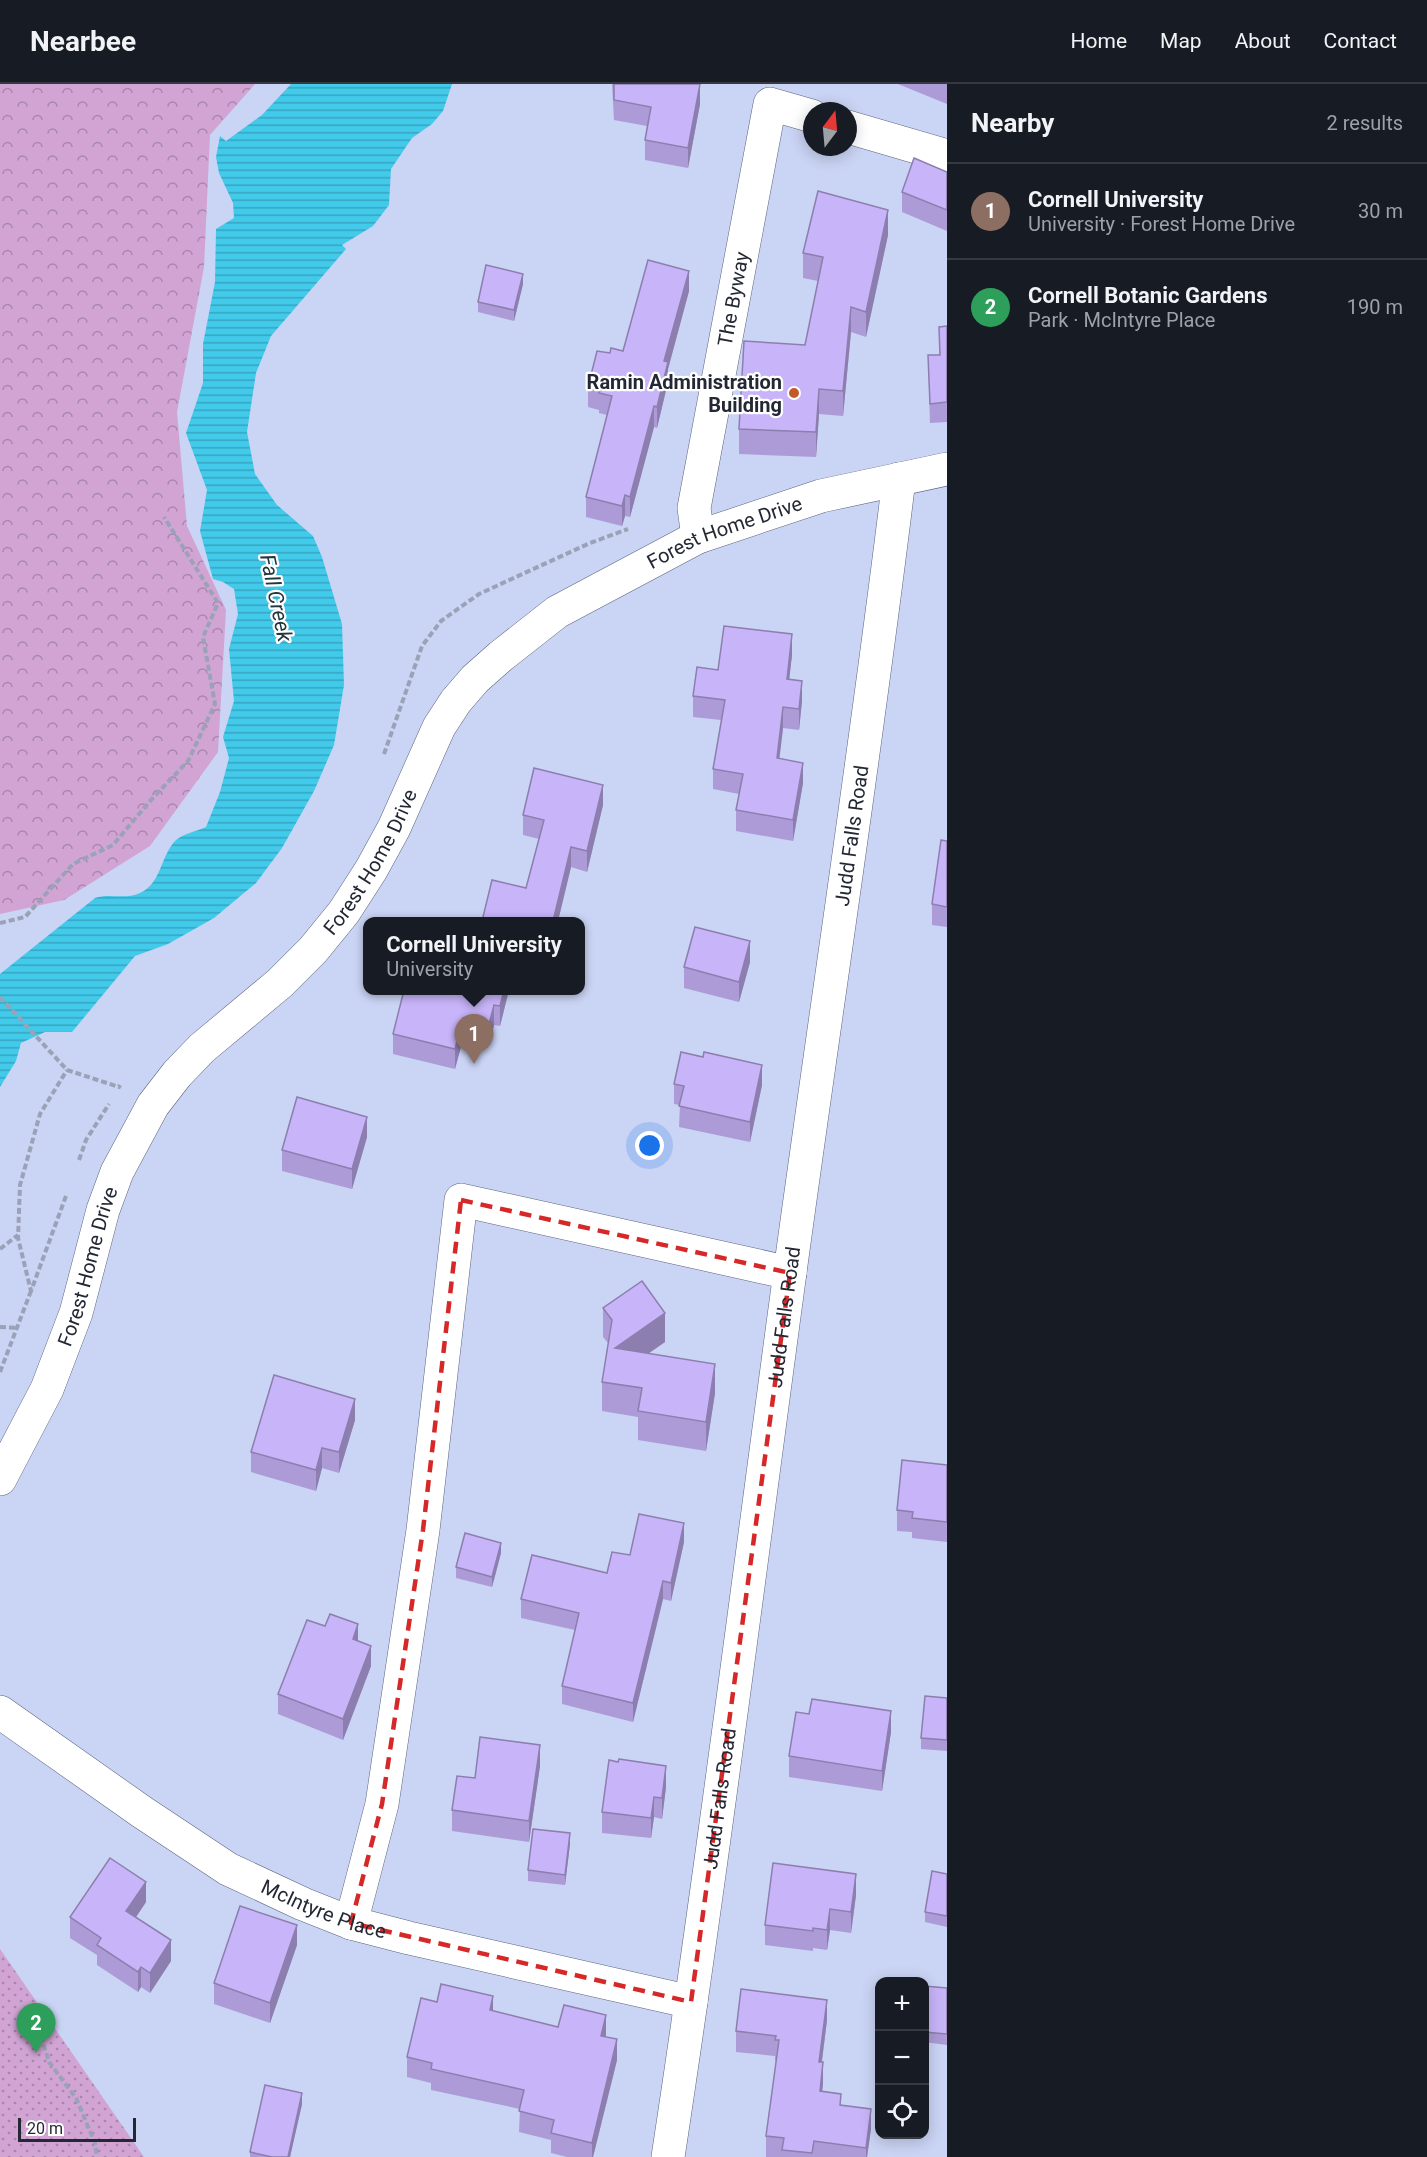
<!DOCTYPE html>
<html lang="en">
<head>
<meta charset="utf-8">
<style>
  :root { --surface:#171b24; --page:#242831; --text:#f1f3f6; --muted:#9ea1a6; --line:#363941; --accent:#8c9099 }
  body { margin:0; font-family:Roboto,sans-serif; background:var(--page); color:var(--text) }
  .controls { position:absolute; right:18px; bottom:18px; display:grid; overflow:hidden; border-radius:12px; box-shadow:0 3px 15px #0003 }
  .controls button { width:54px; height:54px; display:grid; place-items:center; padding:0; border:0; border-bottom:2px solid var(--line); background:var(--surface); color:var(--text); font:30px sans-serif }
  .compass { position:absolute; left:803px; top:18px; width:54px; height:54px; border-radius:50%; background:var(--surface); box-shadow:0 3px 15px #0003; rotate:16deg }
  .scale { position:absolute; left:18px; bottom:15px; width:118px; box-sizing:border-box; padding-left:6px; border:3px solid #242834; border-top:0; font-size:16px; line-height:21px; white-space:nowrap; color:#242834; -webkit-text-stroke:4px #fff; paint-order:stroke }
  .you { position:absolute; left:650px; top:1062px; width:21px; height:21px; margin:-15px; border:4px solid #fff; border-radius:50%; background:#1a73e8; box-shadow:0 0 0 9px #1a73e833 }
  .badge { display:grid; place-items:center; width:39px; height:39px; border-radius:50%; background:var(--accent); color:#fff; font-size:20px; font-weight:700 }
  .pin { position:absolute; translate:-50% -50px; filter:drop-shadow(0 2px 3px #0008) }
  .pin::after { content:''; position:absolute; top:32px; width:21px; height:18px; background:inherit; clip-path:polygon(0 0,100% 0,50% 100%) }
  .popup { position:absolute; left:363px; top:833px; width:222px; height:78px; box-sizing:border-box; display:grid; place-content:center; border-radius:12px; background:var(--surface); filter:drop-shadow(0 2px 4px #0005); font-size:20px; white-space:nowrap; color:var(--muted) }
  .popup b { font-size:22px; color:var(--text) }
  .popup::after { content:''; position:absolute; left:50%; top:100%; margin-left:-12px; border:12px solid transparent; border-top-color:var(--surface) }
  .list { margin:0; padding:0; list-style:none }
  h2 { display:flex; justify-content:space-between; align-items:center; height:78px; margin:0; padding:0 24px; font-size:26px }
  h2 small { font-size:20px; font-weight:400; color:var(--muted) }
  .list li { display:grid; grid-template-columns:39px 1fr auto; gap:18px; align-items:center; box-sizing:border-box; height:96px; padding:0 24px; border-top:2px solid var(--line) }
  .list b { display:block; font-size:22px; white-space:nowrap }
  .list p { margin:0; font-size:20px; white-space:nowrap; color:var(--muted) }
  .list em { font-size:20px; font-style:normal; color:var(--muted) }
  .icon { flex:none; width:33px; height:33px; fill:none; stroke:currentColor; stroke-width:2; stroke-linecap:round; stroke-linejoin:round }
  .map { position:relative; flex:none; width:947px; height:2073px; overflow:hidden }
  header { display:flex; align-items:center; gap:36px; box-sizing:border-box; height:84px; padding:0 30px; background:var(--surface); border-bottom:2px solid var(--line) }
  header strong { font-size:28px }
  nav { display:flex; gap:33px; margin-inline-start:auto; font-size:21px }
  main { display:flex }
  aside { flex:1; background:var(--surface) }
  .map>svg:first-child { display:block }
  .built { fill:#cad4f4; fill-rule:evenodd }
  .green { fill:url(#green-dots) }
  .forest { fill:url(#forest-crowns) }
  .water { fill:url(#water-rules) }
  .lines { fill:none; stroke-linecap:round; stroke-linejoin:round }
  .minor-casing { stroke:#5b6480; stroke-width:34 }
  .tertiary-casing { stroke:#5b6480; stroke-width:34 }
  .path { stroke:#9aa2b7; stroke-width:4; stroke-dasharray:6 3; stroke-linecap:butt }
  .minor { stroke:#fff; stroke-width:33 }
  .tertiary { stroke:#fff; stroke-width:33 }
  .wall { fill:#ac9bd6 }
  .shaded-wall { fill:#8c7eae }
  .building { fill:#c8b4f9; stroke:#8c7eae; stroke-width:1.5 }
  .marked { fill:none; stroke:#d62828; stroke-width:4.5; stroke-dasharray:12 8; stroke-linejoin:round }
  .poi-dot { fill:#c05a2b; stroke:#fff; stroke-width:2 }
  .labels { text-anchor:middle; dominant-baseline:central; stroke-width:4.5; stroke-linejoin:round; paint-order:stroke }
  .street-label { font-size:20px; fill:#242834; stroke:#fff }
  .poi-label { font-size:20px; font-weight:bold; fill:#242834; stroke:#fff; text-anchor:end }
  .water-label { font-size:21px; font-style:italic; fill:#21373e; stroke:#fff }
</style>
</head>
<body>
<header>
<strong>Nearbee</strong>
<nav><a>Home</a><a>Map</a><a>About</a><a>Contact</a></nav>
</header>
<main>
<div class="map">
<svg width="947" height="2073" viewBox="0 0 947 2073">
  <defs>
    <pattern id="green-dots" width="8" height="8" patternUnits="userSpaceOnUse" patternTransform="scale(1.5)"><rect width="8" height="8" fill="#d1a4d4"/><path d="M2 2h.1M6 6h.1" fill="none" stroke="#a986ad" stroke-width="1.8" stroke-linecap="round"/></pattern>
    <pattern id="forest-crowns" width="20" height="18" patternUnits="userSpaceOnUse" patternTransform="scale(1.5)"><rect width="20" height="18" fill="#d1a4d4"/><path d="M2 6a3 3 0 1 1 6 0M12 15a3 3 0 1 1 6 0" fill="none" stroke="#a986ad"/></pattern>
    <pattern id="water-rules" width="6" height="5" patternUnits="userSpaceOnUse" patternTransform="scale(1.5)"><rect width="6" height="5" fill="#42caeb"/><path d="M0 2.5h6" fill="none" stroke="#37a4bf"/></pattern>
  </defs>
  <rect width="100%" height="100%" fill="#d8e1fb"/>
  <!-- built -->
  <path class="built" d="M0,0H947V2073H0ZM812,27H848V63H812ZM368,838H580V906H368ZM880,1898H924V2050H880Z"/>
  <!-- green -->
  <polygon class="green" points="0,1865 144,2073 0,2073"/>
  <!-- forest -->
  <polygon class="forest" points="0,0 255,0 210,51 204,183 177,328 187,442 226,526 218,668 150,762 64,816 0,830"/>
  <!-- water -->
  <path class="water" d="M291,0H452L443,27L432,40L412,54L391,85L389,121L373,142L342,161L346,165L271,252L256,289L247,348L255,390L277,421L313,452L322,473L342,540L344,601L334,661L314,707L282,764L256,799L214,834L168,860L135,872L72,948H45L21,959L16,977L0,1003V890L95,814C109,809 125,816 140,809C162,799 160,772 176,756C183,750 197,747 206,743L220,708L229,674L223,653L234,617L229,565L238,530L234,505L223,498L213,495L200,447L207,406L186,349L203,299V260L215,198L216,145L234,134L233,119L219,89L216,73L220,52L226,57L262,31Z"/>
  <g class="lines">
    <!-- minor casing -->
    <g class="minor-casing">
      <g id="minor">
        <polyline points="848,43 947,72"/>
        <path id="s1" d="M698,453L694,424L770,20L812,32"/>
        <path id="s2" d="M0,1628L142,1728L228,1785L303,1820L351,1839L409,1854L691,1918"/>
        <polyline points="351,1839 382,1720 423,1446 461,1116 790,1189"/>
      </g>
    </g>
    <!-- tertiary casing -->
    <g class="tertiary-casing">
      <g id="tertiary">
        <path id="s3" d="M0,1395L47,1305L76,1229L103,1126L117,1088L153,1021L177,990L202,964L280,899L313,866L344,828L371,786L394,744L439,643L456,617L475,595L501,572L557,528L698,453L821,412L947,385"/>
        <path id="s4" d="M668,2073C713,1778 750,1483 790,1188C826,924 867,660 899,395"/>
      </g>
    </g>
    <!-- path -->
    <g class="path">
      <polyline points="384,670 422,562 441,537 479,510 590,459 628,445"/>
      <polyline points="0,839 25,833 73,780 113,761 150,717 188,677 215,620 203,553 218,519 164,433"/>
      <polyline points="0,913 67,986 119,1003 120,1001"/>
      <polyline points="79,1076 86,1056 109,1020"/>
      <polyline points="66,1112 31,1207 18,1154 20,1101 40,1030 67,986"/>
      <polyline points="0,1165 18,1151"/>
      <polyline points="0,1243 18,1244"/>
      <polyline points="0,1288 31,1207"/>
      <polyline points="41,1952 49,1978 76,2014 95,2059 97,2073"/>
    </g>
    <!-- minor -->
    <use href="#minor" class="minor"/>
    <!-- tertiary -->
    <use href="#tertiary" class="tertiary"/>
  </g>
  <!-- wall -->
  <g class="wall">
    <polygon points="612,0 700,0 700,20 688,84 645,76 645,56 647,42 614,36"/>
    <polygon points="898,0 947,0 947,20"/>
    <polygon points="947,88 947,147 902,128 902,108"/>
    <polygon points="888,151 866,253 851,248 843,332 819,330 816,373 739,370 739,345 805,261 818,197 803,194 803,169"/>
    <polygon points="523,200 514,237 478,228 478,218"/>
    <polygon points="689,207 668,285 668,298 657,344 654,343 630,433 625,432 622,442 586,433 586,413 607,331 599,329 599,326 588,323 588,303 610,269 623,267"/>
    <polygon points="947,242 947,338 930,339 928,271 939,271"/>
    <polygon points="792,571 789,595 802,617 799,646 783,644 779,675 803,699 793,757 736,747 736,726 739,710 713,705 713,685 721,636 693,633 693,612 718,586"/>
    <polygon points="603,721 587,788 571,783 558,837 482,837 526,804 539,755 523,751 523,731"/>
    <polygon points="947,757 947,843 932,841 932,820"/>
    <polygon points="750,878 739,918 684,904 684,883"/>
    <polygon points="466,906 509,906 500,942 494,941 489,961 463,955 455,985 393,970 393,950 466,908"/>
    <polygon points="674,1000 762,1001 750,1058 679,1043 680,1021 674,1020"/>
    <polygon points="367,1053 352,1105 282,1087 282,1066"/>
    <polygon points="603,1224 665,1258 648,1269 715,1309 706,1367 638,1356 638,1333 602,1327 602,1298 608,1259 603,1253"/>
    <polygon points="355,1336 339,1389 322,1384 316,1407 251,1388 251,1368"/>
    <polygon points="947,1381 947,1458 912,1454 912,1448 897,1447 897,1426"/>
    <polygon points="684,1458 671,1517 663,1515 633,1638 562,1620 562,1602 575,1546 521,1534 521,1515 607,1489 630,1471"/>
    <polygon points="501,1469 492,1503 456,1494 456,1483"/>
    <polygon points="358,1557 371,1582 343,1656 278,1630 278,1610"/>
    <polygon points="947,1614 947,1667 921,1665 921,1654"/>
    <polygon points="891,1648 882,1707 789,1693 789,1672"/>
    <polygon points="540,1682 529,1758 452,1747 452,1726 475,1694"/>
    <polygon points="666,1703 662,1735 654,1733 651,1754 602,1749 602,1728"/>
    <polygon points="570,1760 565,1801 528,1797 528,1786"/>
    <polygon points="947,1790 947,1843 925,1838 925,1828"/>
    <polygon points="856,1811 851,1849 830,1846 827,1866 813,1864 813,1867 765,1861 765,1841"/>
    <polygon points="146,1818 136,1833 171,1877 150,1909 141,1903 138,1908 97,1881 97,1871 70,1854 70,1833"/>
    <polygon points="297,1861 270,1939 214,1920 214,1899"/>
    <polygon points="924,1902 947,1904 947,1961 924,1958"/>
    <polygon points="437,1918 493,1927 558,1943 606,1951 605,1953 617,1976 593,2073 567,2073 551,2069 551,2056 519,2048 520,2025 431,2006 431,1999 407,1993 407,1973"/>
    <polygon points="827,1936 822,1978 823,1999 822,2008 841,2021 871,2045 867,2073 766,2073 766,2052 776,1977 775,1976 775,1972 736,1968 736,1947"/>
    <polygon points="302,2020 290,2073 250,2073 250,2068"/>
  </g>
  <!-- shaded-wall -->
  <g class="shaded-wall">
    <polygon points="700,0 700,20 688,84 688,64"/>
    <polygon points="888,126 888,151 866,253 866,228"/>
    <polygon points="689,187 689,207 668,285 668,298 657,344 657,323 664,277"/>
    <polygon points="523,190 523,200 514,237 514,226"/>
    <polygon points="851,223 851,248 843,332 843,307"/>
    <polygon points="819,305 819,330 816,373 816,348"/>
    <polygon points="654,322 654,343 630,433 630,413"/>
    <polygon points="625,411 625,432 622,442 622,422"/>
    <polygon points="792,550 792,571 787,615 787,595"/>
    <polygon points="802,597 802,617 799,646 799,625"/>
    <polygon points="783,623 783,644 777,695 777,674"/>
    <polygon points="803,679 803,699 793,757 793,736"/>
    <polygon points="603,701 603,721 587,788 587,767"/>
    <polygon points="571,763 571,783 558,837 553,837"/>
    <polygon points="750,857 750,878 739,918 739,898"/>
    <polygon points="504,906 509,906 500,942 500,922"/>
    <polygon points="494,921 494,941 489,961 489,940"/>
    <polygon points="463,934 463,955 455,985 455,965"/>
    <polygon points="762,981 762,1001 750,1058 750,1038"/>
    <polygon points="367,1033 367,1053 352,1105 352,1085"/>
    <polygon points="665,1229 665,1258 615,1293 615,1264"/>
    <polygon points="715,1280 715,1309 706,1367 706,1338"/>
    <polygon points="355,1315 355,1336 339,1389 339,1368"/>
    <polygon points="322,1364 322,1384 316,1407 316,1386"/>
    <polygon points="684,1439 684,1458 671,1517 671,1499"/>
    <polygon points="501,1459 501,1469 492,1503 492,1493"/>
    <polygon points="663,1497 663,1515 633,1638 633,1619"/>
    <polygon points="358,1540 358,1561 353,1555"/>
    <polygon points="371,1562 371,1582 343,1656 343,1635"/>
    <polygon points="891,1627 891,1648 882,1707 882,1687"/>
    <polygon points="540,1661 540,1682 529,1758 529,1737"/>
    <polygon points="666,1682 666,1703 662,1735 662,1714"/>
    <polygon points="654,1713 654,1733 651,1754 651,1734"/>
    <polygon points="570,1749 570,1760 565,1801 565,1791"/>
    <polygon points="856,1790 856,1811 851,1849 851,1828"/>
    <polygon points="146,1798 146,1818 126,1848 126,1827"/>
    <polygon points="830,1825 830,1846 827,1866 827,1846"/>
    <polygon points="297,1841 297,1861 270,1939 270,1919"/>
    <polygon points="171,1856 171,1877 150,1909 150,1889"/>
    <polygon points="141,1883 141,1903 138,1908 138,1888"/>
    <polygon points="493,1912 493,1933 490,1926"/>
    <polygon points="827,1916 827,1936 819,1998 819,1978"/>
    <polygon points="606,1931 606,1951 601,1972 601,1952"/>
    <polygon points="617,1955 617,1976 593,2073 592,2073 592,2059"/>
    <polygon points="823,1978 823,1999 820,2028 820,2007"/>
    <polygon points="302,2009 302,2020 290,2073 288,2073"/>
    <polygon points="871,2025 871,2045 867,2073 866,2073 866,2064"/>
  </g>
  <!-- building -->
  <g class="building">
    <polygon points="614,0 700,0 688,64 645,56 651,23 614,16"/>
    <polygon points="914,74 947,88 947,126 902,108"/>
    <polygon points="818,107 888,126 866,228 851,223 843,307 819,305 816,348 739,345 744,257 805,261 823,173 803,169"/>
    <polygon points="648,176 689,187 664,277 668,278 657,323 654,322 630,413 625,411 622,422 586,413 612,312 599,309 600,305 588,303 597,267 610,269 611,264 623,267"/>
    <polygon points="486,181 523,190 514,226 478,218"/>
    <polygon points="947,242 947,318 930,320 928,271 940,271 939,243"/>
    <polygon points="724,542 792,550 787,595 802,597 799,625 783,623 777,674 803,679 793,736 736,726 743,690 713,685 725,616 693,612 697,583 718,586"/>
    <polygon points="534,684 603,701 587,767 571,763 553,837 482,837 492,796 526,804 544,736 523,731"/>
    <polygon points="941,756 947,757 947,823 932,820"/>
    <polygon points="695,843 750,857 739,898 684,883"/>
    <polygon points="404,906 460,906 466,908 466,906 504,906 500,922 494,921 489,940 463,934 455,965 393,950"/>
    <polygon points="681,968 703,973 704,968 762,981 750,1038 679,1022 684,1002 674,1000"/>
    <polygon points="297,1013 367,1033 352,1085 282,1066"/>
    <polygon points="642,1197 665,1229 615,1264 715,1280 706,1338 638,1327 642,1304 602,1298 612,1236 603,1224"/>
    <polygon points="274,1291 355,1315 339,1368 322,1364 316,1386 251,1368"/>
    <polygon points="902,1376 947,1381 947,1438 912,1434 913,1428 897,1426"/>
    <polygon points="639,1430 684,1439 671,1499 663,1497 633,1619 562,1602 579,1529 521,1515 532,1471 607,1489 612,1468 630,1471"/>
    <polygon points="465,1449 501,1459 492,1493 456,1483"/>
    <polygon points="330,1530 358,1540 353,1555 371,1562 343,1635 278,1610 307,1536 325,1542"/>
    <polygon points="925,1612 947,1614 947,1656 921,1654"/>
    <polygon points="812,1615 891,1627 882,1687 789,1672 796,1628 809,1630"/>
    <polygon points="480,1653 540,1661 529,1737 452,1726 457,1692 475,1694"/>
    <polygon points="619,1675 666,1682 662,1714 654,1713 651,1734 602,1728 609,1676 618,1678"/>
    <polygon points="533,1745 570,1749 565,1791 528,1786"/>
    <polygon points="110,1774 146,1798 126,1827 171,1856 150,1889 141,1883 138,1888 97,1861 101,1854 70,1833"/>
    <polygon points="773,1779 856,1790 851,1828 830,1825 827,1846 813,1844 813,1847 765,1841"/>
    <polygon points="932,1787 947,1790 947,1832 925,1828"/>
    <polygon points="240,1822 297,1841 270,1919 214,1899"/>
    <polygon points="441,1900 493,1912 490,1926 558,1943 564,1921 606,1931 601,1952 617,1955 592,2059 551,2049 554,2036 519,2027 524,2006 431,1985 432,1979 407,1973 421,1914 437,1918"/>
    <polygon points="924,1902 947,1904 947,1950 924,1948"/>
    <polygon points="741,1905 827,1916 819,1978 823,1978 820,2007 841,2010 840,2021 871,2025 866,2064 814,2057 812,2069 782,2066 784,2054 766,2052 779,1956 775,1956 776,1952 736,1947"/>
    <polygon points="265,2001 302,2009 288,2073 272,2073 250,2068"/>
  </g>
  <!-- marked area -->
  <path class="marked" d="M461,1116L790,1189L691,1918L351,1839L382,1720L423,1446Z"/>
  <!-- markers -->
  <circle class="poi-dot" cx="794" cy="309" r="6"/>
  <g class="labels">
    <!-- street labels -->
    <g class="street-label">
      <text stroke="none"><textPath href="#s1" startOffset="242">The Byway</textPath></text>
      <text stroke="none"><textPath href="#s3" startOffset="1239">Forest Home Drive</textPath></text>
      <text stroke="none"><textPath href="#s4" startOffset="1334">Judd Falls Road</textPath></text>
      <text stroke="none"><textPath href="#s3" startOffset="735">Forest Home Drive</textPath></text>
      <text stroke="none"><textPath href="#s3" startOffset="231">Forest Home Drive</textPath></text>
      <text stroke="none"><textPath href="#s4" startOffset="848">Judd Falls Road</textPath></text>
      <text stroke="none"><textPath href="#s4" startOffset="362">Judd Falls Road</textPath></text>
      <text stroke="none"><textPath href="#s2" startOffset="381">McIntyre Place</textPath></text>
    </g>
    <!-- poi labels -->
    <g class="poi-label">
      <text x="782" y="298">Ramin Administration<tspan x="782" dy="23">Building</tspan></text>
    </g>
    <!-- water labels -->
    <g class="water-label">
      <text transform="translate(276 514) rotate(78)">Fall Creek</text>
    </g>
  </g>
</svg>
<div class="controls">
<button>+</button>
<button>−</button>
<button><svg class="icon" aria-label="locate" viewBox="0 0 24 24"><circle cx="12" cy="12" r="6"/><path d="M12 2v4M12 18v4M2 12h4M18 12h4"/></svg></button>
</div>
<svg class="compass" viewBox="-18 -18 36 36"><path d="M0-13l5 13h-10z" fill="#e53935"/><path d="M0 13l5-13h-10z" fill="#9ea1a6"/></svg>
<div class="scale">20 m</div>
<div class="you"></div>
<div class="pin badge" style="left:474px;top:980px;background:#8d6e63">1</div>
<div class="popup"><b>Cornell University</b>University</div>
<div class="pin badge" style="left:36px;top:1969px;background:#2e9e5b">2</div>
</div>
<aside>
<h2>Nearby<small>2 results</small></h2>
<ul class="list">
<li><span class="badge" style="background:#8d6e63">1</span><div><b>Cornell University</b><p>University · Forest Home Drive</p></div><em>30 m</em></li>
<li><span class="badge" style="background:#2e9e5b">2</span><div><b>Cornell Botanic Gardens</b><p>Park · McIntyre Place</p></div><em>190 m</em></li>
</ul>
</aside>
</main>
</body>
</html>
